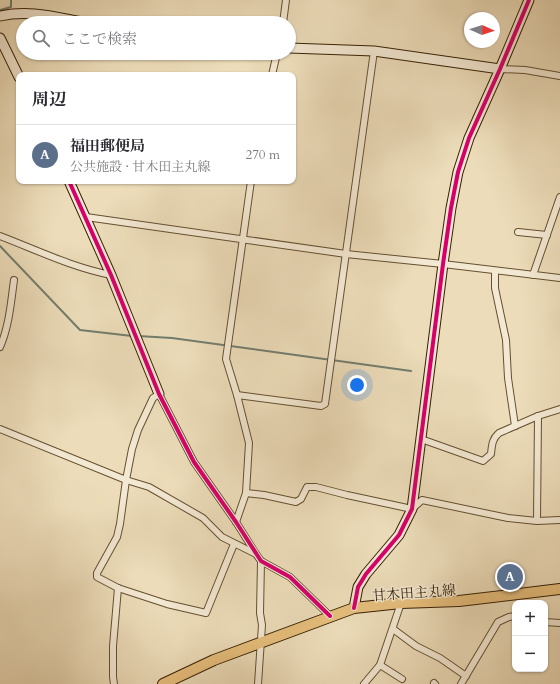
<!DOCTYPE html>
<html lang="ja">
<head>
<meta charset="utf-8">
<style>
  :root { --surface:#fff; --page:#f7f7f7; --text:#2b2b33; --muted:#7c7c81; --line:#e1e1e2; --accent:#8f2418 }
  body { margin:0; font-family:Cardo,"Noto Serif JP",serif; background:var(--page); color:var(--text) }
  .controls { position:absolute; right:12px; bottom:12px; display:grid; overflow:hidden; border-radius:8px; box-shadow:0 1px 3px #0004 }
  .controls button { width:36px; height:36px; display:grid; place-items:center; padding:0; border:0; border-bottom:1px solid var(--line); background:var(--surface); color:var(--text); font:20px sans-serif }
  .compass { position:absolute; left:464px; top:12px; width:36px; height:36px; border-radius:50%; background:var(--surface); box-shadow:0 1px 3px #0004; rotate:93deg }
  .you { position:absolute; left:357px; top:385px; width:14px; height:14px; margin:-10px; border:3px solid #fff; border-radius:50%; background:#1a73e8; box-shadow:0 0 0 6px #1a73e833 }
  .badge { display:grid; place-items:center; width:26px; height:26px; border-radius:50%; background:var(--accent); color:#fff; font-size:13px; font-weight:700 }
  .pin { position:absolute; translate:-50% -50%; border:2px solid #fff; box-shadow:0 1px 4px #0006 }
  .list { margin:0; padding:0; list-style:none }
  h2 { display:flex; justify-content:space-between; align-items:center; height:52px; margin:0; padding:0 16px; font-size:17px }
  h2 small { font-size:13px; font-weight:400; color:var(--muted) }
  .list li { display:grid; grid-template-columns:26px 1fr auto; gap:12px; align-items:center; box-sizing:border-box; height:60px; padding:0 16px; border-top:1px solid var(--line) }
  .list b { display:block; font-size:15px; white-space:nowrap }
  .list p { margin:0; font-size:13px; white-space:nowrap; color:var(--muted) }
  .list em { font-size:13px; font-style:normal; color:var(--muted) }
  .icon { flex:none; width:22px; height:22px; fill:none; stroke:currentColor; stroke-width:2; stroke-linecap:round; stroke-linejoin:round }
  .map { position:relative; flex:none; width:560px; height:684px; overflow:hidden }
  .search { position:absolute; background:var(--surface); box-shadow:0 1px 3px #0004; left:16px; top:16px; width:280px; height:44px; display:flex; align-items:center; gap:10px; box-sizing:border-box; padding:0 14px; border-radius:22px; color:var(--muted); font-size:15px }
  .panel { position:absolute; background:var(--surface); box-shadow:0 1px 3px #0004; left:16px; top:72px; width:280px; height:112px; border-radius:8px }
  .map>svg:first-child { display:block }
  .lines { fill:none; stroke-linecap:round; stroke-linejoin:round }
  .stream { stroke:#727d6e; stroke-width:2 }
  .street-casing { stroke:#645031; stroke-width:8 }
  .secondary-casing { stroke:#372104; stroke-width:11 }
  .primary-casing { stroke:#372104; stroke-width:12 }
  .street { stroke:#f3e8d2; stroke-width:6 }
  .secondary { stroke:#f3e8d2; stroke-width:9 }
  .primary { stroke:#e6be7c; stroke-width:10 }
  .cycleway-casing { stroke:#f3e8d2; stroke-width:6 }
  .cycleway { stroke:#d6006c; stroke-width:4 }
  .labels { text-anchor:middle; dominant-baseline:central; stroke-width:3; stroke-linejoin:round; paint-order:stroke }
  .street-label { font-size:14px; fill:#372104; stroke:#f3e8d2 }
</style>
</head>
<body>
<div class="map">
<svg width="560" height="684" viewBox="0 0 560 684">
  <rect width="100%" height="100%" fill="#ecdcb9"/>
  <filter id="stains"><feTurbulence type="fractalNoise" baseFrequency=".005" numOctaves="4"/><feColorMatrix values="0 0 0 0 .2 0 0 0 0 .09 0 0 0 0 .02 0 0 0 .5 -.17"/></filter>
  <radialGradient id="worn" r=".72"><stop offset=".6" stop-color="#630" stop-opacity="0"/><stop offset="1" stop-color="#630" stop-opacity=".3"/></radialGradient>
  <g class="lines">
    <!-- stream -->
    <g class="stream">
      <polyline points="0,10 11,7 11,0"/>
      <polyline points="0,246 80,330 132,336"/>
      <polyline points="138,336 172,338 411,371"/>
    </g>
    <!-- street casing -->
    <g class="street-casing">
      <g id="street">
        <polyline points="283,23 286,0"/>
        <polyline points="500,69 525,70 560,76"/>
        <polyline points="272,75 277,53"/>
        <polyline points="86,217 346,254 443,264 560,278"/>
        <polyline points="518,232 547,235"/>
        <path d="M0,236C37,250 71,267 111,275"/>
        <polyline points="495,271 495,288 506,340 508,378 515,426"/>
        <polyline points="533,275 560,197"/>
        <path d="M0,347C9,327 11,302 14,280"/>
        <polyline points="237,395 321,406 325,404 374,51"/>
        <polyline points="0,429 126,480 149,487 203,518 222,537 256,554"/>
        <path d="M421,439L483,461L491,454C492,445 492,439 499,433L538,416L560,409"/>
        <polyline points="246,493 264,495 296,502 301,499 307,487 316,487 347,495 412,509 422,500 508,518 537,521 560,520"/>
        <polyline points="537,521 538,416"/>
        <polyline points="236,522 246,493 249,443 237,395 226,359 251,181"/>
        <polyline points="234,544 206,613 167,604 118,588 97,577 97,573 117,537 120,524 126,480 132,449 138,430 153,398 159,394 194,462 236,522 256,554 261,561 290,577 330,616"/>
        <polyline points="545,622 560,623"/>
        <polyline points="393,629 416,646 440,658 466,676"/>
        <polyline points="380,665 402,679"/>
        <polyline points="434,683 435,684"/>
        <polyline points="114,684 113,677 113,646 118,588"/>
        <polyline points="258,684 262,625 260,613 261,561"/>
        <polyline points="364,684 380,665 401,603"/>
        <polyline points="461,684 498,622 509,617 515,616"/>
      </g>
    </g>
    <!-- secondary casing -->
    <g class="secondary-casing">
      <g id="secondary">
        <path d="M0,16C31,9 58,18 89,23"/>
        <polyline points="0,38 19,77"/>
        <polyline points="289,48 374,51 500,69"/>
        <polyline points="69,181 111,275 159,394"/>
        <polyline points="354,608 358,587 366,574 399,535 412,509 443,264 451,208 458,172 469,138 500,69 529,0"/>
      </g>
    </g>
    <!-- primary casing -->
    <g class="primary-casing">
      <polyline id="primary" points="163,684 214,660 354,608 401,603 459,601 560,589"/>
    </g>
    <!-- street -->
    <use href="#street" class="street"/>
    <!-- secondary -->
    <use href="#secondary" class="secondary"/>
    <!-- primary -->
    <use href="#primary" class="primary"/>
    <!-- cycleway casing -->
    <g class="cycleway-casing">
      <g id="cycleway">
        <polyline points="69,181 111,275 159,394 194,462 236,522 261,561 290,577 330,616"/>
        <polyline points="354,608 358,587 366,574 399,535 412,509 443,264 451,208 458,172 469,138 500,69 529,0"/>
      </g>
    </g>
    <!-- cycleway -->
    <use href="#cycleway" class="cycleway"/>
  </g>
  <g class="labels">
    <!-- street labels -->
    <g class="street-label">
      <text transform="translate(414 593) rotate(-4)">甘木田主丸線</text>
    </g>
  </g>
  <rect width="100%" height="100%" filter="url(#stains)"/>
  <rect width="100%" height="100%" fill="url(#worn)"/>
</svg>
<div class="controls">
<button>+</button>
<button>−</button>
</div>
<svg class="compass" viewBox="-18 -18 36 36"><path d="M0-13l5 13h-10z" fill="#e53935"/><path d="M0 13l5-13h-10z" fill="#7c7c81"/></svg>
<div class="you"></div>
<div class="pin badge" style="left:510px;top:577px;background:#5c6f8a">A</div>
<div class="search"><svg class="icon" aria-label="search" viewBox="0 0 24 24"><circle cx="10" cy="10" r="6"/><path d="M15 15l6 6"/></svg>ここで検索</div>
<section class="panel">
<h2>周辺<small></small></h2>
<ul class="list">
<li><span class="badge" style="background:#5c6f8a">A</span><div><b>福田郵便局</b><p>公共施設 · 甘木田主丸線</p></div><em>270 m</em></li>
</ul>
</section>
</div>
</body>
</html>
